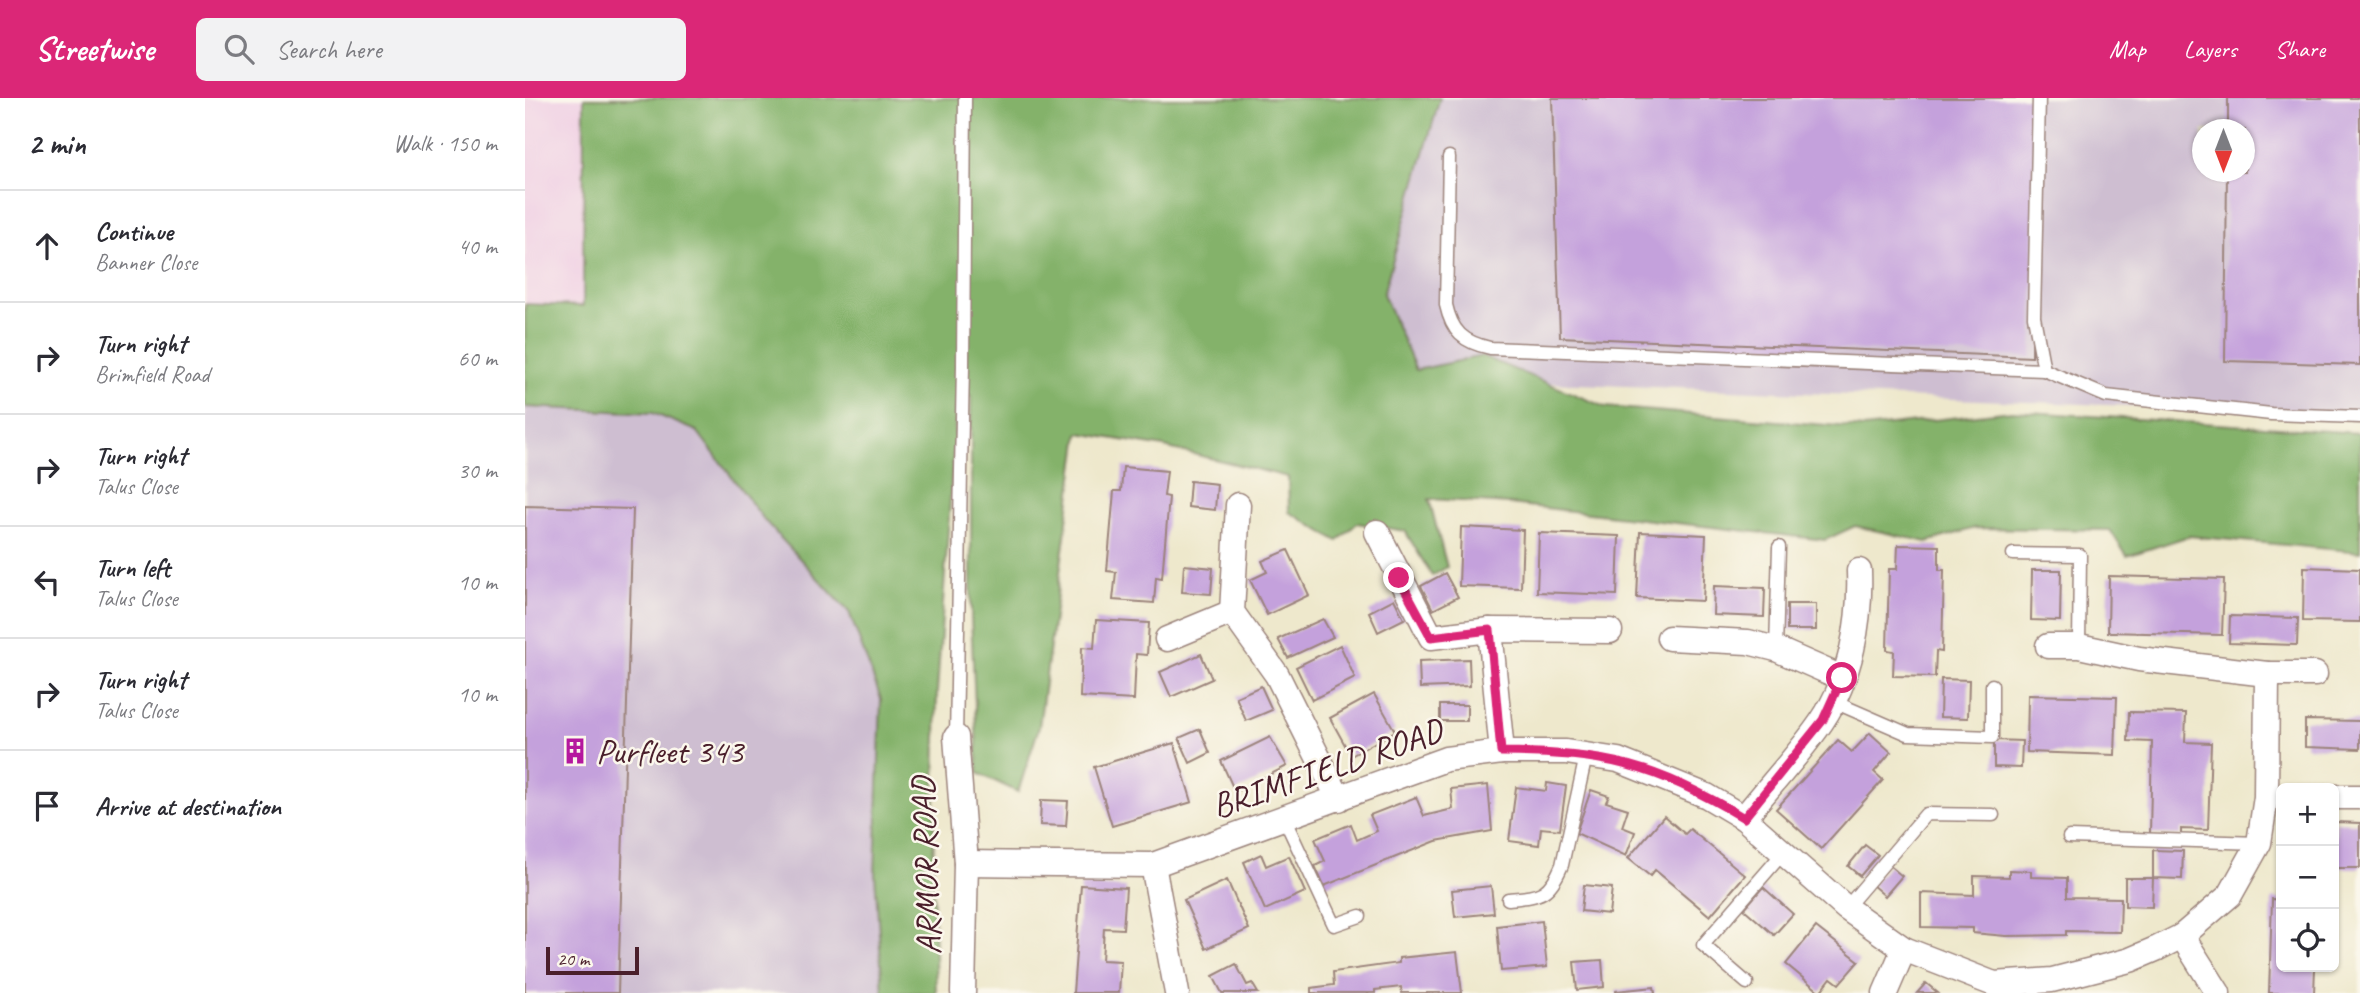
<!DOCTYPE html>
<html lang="en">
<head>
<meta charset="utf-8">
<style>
  :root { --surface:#fff; --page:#f2f2f3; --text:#2b2b33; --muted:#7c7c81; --line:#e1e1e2; --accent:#db2777 }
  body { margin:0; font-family:Caveat,sans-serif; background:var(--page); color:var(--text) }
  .controls { position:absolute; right:21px; bottom:21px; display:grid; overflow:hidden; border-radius:10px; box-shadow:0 2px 5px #0004 }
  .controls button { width:63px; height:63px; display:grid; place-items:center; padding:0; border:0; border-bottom:2px solid var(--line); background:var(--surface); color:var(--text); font:35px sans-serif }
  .compass { position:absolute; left:1667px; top:21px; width:63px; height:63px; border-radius:50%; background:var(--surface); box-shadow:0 2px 5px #0004; rotate:180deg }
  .scale { position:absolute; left:21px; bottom:18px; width:93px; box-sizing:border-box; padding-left:7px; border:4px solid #4a1f2b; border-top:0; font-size:19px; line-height:24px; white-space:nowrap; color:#4a1f2b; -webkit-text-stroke:5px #fbf7ec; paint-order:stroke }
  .stop { position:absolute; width:21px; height:21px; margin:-16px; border:5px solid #db2777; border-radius:50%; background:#fff }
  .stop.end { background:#db2777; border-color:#fff; box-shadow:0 2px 7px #0008 }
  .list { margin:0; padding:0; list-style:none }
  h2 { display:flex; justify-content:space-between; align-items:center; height:91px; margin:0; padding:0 28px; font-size:30px }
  h2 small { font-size:23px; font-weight:400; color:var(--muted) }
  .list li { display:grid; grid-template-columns:46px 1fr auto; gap:21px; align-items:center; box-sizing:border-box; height:112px; padding:0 28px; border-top:2px solid var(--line) }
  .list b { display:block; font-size:26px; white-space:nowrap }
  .list p { margin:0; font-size:23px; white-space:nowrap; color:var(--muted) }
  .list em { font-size:23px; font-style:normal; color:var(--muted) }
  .icon { flex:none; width:38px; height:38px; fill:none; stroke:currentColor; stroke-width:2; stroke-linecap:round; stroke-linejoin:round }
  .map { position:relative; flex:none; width:1835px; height:895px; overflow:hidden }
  header { display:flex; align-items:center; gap:42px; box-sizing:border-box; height:98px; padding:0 35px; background:var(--accent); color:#fff }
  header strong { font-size:33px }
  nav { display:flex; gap:38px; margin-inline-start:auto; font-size:24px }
  .search { width:490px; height:63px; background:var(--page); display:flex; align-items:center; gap:18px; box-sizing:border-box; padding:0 24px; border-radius:10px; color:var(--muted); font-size:26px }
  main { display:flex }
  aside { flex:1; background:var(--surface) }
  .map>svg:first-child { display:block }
  .built { fill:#f0d0e4 }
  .industrial { fill:#cebed1; fill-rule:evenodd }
  .forest { fill:#84b26b; stroke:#67684b; stroke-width:2 }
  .building { fill:#c4a1dc }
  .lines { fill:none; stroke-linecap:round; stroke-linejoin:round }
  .service-casing { stroke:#9c847c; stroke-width:15 }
  .minor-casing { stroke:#9c847c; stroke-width:27 }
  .service { stroke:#fff; stroke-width:12 }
  .minor { stroke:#fff; stroke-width:24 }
  .route { stroke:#db2777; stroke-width:9 }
  .labels { text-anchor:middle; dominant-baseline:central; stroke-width:5; stroke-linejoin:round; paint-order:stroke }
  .poi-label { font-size:35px; fill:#4a1f2b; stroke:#fbf7ec; text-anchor:start }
  .street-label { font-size:35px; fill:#4a1f2b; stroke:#fbf7ec }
</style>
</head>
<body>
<header>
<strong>Streetwise</strong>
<div class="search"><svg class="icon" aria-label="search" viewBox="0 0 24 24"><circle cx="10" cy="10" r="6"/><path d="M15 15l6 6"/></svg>Search here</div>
<nav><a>Map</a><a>Layers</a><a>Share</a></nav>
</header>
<main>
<aside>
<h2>2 min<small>Walk · 150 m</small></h2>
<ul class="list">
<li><svg class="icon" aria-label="ahead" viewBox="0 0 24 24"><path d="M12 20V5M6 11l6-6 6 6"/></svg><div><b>Continue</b><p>Banner Close</p></div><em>40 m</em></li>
<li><svg class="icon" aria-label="right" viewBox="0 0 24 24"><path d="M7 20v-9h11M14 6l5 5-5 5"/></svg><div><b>Turn right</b><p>Brimfield Road</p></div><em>60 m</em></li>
<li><svg class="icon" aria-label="right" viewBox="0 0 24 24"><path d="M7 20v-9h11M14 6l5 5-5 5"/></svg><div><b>Turn right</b><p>Talus Close</p></div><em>30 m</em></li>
<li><svg class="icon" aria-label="left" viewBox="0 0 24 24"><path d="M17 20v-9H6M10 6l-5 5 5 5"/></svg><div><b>Turn left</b><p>Talus Close</p></div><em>10 m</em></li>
<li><svg class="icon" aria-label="right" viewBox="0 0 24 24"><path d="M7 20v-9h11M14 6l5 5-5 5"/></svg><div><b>Turn right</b><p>Talus Close</p></div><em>10 m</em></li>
<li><svg class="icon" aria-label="arrive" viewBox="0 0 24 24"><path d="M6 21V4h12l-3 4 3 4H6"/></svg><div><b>Arrive at destination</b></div></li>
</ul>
</aside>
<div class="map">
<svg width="1835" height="895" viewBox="0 0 1835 895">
  <rect width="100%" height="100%" fill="#fbf7ec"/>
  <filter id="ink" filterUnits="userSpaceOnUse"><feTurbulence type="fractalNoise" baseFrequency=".0143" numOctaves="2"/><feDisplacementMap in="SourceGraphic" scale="14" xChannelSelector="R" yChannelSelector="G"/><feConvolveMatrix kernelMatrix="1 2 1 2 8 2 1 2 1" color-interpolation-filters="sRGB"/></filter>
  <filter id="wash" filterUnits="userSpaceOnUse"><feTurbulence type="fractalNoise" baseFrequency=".00686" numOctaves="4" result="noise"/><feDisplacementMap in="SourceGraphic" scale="28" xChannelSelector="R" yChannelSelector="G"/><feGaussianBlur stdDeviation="1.57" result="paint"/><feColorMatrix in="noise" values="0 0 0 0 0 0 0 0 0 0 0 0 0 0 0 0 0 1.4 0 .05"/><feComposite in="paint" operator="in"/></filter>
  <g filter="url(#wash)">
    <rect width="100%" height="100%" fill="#eee8cc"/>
    <!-- built -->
    <polygon class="built" points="0,0 161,0 280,263 0,232"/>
    <!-- industrial -->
    <g class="industrial">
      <path d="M900,0H1835V317L872,279L842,211ZM1678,32H1720V74H1678Z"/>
      <polygon points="0,232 367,274 385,895 0,895"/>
    </g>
    <!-- forest -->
    <polygon class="forest" points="59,0 915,0 858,196 891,272 957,258 1080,309 1339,330 1487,313 1835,335 1835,454 1664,438 1602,458 1585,432 1450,430 1402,444 1330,428 1300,442 985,406 904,401 922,469 907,478 880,433 832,425 813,443 764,414 763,379 639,349 554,335 514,629 493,694 453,675 446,520 446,298 432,300 412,594 408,779 411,895 358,895 350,776 356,601 324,514 241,424 172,333 128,315 0,309 0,206 58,208"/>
    <g id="blocks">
      <!-- building -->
      <g class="building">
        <polygon points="1027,0 1510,0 1507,259 1035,239"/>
        <polygon points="1703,0 1835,0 1835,267 1700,263 1702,74 1720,74 1720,32 1703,32"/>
        <polygon points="598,369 642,373 639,398 644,399 637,480 631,479 629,505 588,502 591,474 582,473 589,393 596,393"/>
        <polygon points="665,383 692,386 690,412 663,409"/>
        <polygon points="0,408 108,411 93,895 0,895"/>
        <polygon points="936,429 998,432 996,490 934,488"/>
        <polygon points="1115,434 1181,437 1178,503 1112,500"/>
        <polygon points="1014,435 1094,438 1092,497 1012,494"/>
        <polygon points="1373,447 1414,448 1414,472 1419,472 1417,554 1411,553 1410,579 1368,578 1369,553 1362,552 1364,471 1372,471"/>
        <polygon points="763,452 784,497 742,517 725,482 742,474 737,463"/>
        <polygon points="659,467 688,470 686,496 657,494"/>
        <polygon points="1779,469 1835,471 1835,524 1778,523"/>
        <polygon points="1507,472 1536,472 1535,523 1506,522"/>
        <polygon points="920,475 933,499 908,512 896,488"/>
        <polygon points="1584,478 1699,481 1697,537 1583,534"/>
        <polygon points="1189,488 1240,490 1239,519 1188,517"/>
        <polygon points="869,501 879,521 853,534 844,514"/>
        <rect x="1262" y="506" width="29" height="26"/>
        <polygon points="1705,518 1773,520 1772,547 1704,545"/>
        <polygon points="798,521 808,539 763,560 753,541"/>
        <polygon points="571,522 624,525 622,557 611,556 609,602 555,599 557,549 569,550"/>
        <polygon points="815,547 830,580 787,602 771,569"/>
        <polygon points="676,556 687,581 646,599 635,574"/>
        <polygon points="944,561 945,588 895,590 894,563"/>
        <polygon points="1416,581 1444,582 1443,620 1415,619"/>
        <polygon points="736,588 747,612 721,623 711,599"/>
        <polygon points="849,596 870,633 826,658 805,620"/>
        <polygon points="1503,597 1592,599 1590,657 1502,654"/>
        <rect x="915" y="607" width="27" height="16"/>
        <polygon points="1604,614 1661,615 1660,644 1686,645 1683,732 1656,731 1656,737 1625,736 1627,644 1603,643"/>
        <polygon points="1780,622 1835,623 1835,651 1780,649"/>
        <polygon points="675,631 685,655 665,665 654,640"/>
        <polygon points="1345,635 1366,654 1349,674 1358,682 1296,751 1251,711 1313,642 1327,654"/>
        <polygon points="745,639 762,668 710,694 696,663"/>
        <polygon points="1469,642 1497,643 1496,670 1469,669"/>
        <polygon points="649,645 667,704 587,728 569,669"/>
        <polygon points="1022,685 1041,688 1035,732 1016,730 1014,747 984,743 991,689 1021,693"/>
        <polygon points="963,687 967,733 911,743 799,788 790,768 800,763 790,741 826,726 832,742 852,733 845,717 891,699 899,718 928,711 926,691"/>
        <polygon points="1066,692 1084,698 1081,704 1103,711 1097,729 1110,734 1101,758 1051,735"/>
        <polygon points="516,702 543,703 541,728 515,727"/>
        <polygon points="1139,718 1160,736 1165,731 1220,777 1185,818 1130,772 1125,778 1103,760"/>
        <polygon points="1811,724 1835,725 1835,770 1809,770"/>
        <polygon points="1340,747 1353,757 1335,778 1323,768"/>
        <polygon points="1628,752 1658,753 1657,781 1628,780"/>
        <polygon points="736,756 741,768 764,758 780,794 740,812 719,764"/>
        <polygon points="1364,767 1377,778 1360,798 1347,787"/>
        <polygon points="1484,772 1506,773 1506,779 1542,780 1542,799 1596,800 1595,834 1541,833 1541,837 1481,838 1448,835 1448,830 1396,829 1396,795 1449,797 1449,778 1484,779"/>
        <polygon points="1600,780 1628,780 1627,809 1600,808"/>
        <polygon points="702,782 724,831 681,851 659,802"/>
        <polygon points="556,787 601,790 598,831 579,830 577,862 596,863 594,895 548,895"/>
        <polygon points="1059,787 1087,790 1084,816 1056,813"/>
        <polygon points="966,788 969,815 930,819 927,792"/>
        <polygon points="1238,789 1268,816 1249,837 1219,811"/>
        <polygon points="1747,801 1756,802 1756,869 1790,869 1789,895 1744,895"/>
        <polygon points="1017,823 1022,869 976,873 972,828"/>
        <polygon points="1291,829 1334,863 1314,886 1306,880 1295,894 1261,866"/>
        <polygon points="932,854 937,895 877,895 876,889 850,892 850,895 786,895 786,890 809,887 808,874 874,865 874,860"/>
        <polygon points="1077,862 1079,889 1052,892 1049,864"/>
        <polygon points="711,866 722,887 727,885 733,895 697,895 688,878"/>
        <polygon points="1401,885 1413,895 1392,895"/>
        <polygon points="1129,889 1130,895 1091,895 1091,893"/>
      </g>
    </g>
  </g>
  <g filter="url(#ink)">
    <use href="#blocks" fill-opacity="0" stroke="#9c847c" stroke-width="2"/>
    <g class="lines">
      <!-- service casing -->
      <g class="service-casing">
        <g id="service">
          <polyline points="1514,0 1509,219 1519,272 1581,298 1746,316 1835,319"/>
          <path d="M924,59L921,207C927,234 938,244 965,250L1519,272"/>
          <polyline points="1488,456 1555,457 1554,548"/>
          <polyline points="1251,551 1254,449"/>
          <polyline points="1307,603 1383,636 1467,639 1467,587"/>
          <polyline points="431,639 438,268 440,0"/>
          <polyline points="759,720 809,827 835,818"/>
          <polyline points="1544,739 1734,745"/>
          <path d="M983,801C1015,798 1024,798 1037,767L1061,658"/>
          <polyline points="1321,810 1401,716 1468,717"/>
          <polyline points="1222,885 1178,847 1258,755"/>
        </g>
      </g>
      <!-- minor casing -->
      <g class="minor-casing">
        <g id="minor">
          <polyline points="713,407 707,514 752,577 814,701"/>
          <polyline points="852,434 906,539 965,532 1085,533"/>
          <polyline points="965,532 977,654"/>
          <polyline points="1144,540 1223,544 1251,551 1317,580"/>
          <polyline points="642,541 707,514"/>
          <polyline points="1742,576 1790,576"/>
          <polyline points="431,639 441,765 438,895"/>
          <polyline points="1809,699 1835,699"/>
          <path d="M1219,720C1244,688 1274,657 1297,623C1326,580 1336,523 1334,473"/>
          <polyline points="441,765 628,767 921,661 977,654 1041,654 1093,662 1182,698 1219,720 1321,810 1379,851 1469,886 1527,882 1605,862 1633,850 1657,838 1705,797 1734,745 1741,699 1742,576 1614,561 1554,548 1523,548"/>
          <polyline points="628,767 652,895"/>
          <polyline points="1657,838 1693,895"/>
          <polyline points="1360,895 1379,851"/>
        </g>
      </g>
      <!-- service -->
      <use href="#service" class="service"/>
      <!-- minor -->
      <use href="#minor" class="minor"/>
    </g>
  </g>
  <g class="lines" filter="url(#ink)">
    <!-- route -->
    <path class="route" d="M874,480L906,539L965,532L976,654C1080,655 1130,666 1219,720L1298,622L1317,580"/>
  </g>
  <!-- icons -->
  <defs>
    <g id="building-bare" transform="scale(2.1)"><path d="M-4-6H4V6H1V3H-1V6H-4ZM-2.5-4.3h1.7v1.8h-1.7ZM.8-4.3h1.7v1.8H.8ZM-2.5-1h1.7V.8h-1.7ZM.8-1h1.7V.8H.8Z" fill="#b5179e" stroke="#fbf7ec" stroke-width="2.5" paint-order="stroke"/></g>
  </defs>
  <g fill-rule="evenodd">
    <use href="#building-bare" x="50" y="653"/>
  </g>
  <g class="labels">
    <!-- poi labels -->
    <g class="poi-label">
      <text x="71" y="653">Purfleet 343</text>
    </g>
    <!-- street labels -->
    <g class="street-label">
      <text transform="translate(802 670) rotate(-19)">BRIMFIELD ROAD</text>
      <text transform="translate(401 768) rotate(-92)">ARMOR ROAD</text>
    </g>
  </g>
</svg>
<div class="controls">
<button>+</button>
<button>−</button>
<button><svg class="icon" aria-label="locate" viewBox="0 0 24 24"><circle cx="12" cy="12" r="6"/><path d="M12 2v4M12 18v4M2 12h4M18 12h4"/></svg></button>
</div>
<svg class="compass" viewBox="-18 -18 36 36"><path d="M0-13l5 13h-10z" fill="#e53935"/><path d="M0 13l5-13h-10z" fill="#7c7c81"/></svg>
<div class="scale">20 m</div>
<div class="stop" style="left:1317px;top:580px"></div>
<div class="stop end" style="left:874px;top:480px"></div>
</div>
</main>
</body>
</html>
